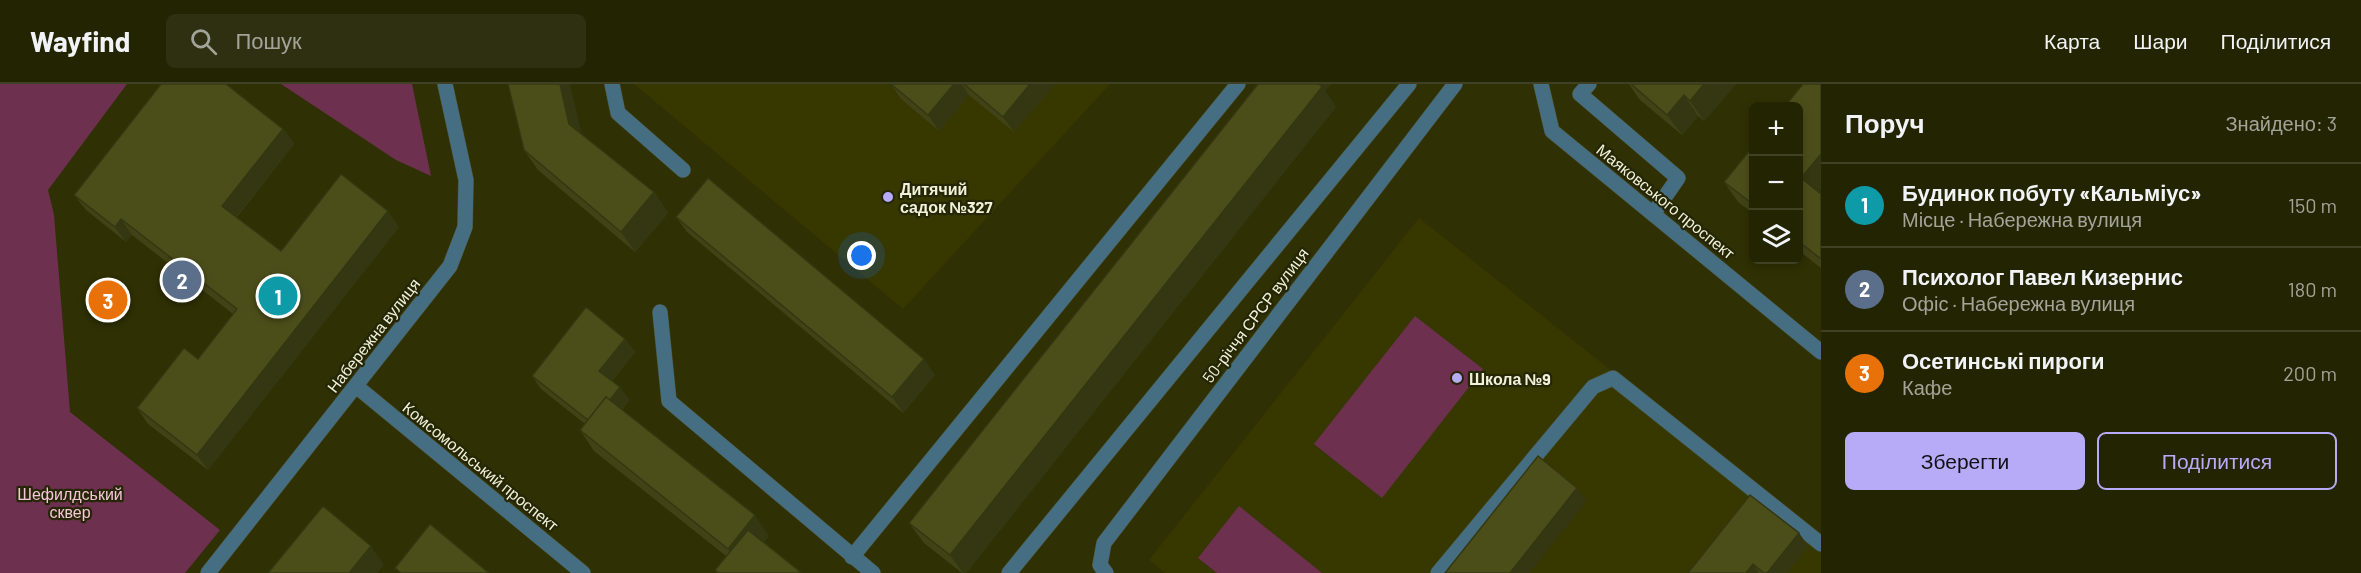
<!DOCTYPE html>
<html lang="uk">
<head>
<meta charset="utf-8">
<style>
  :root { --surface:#232402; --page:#2f3011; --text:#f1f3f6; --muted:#a3a499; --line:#404124; --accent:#b7abf8 }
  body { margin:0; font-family:Barlow,sans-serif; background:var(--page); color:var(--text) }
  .controls { position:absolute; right:18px; top:18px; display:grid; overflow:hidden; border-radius:9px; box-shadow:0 3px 9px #0003 }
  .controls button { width:54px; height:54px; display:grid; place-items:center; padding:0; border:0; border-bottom:2px solid var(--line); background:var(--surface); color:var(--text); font:30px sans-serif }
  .you { position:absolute; left:862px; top:172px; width:21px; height:21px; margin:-15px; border:4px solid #fff; border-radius:50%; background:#1a73e8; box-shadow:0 0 0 9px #1a73e833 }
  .badge { display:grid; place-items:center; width:39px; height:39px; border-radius:50%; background:var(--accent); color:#fff; font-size:20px; font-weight:700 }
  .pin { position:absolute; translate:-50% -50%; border:3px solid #fff; box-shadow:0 2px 6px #0006 }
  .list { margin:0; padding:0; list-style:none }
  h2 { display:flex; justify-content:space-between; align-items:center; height:78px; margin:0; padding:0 24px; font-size:26px }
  h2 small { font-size:20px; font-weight:400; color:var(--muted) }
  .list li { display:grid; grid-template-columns:39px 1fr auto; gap:18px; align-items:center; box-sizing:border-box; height:84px; padding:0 24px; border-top:2px solid var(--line) }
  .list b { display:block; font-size:22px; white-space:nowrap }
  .list p { margin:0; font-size:20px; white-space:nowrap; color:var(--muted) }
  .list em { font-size:20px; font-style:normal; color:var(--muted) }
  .actions { display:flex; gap:12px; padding:18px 24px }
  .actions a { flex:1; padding:14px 0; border:2px solid var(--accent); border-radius:9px; text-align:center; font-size:21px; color:var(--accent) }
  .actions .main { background:var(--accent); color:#111 }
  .icon { flex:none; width:33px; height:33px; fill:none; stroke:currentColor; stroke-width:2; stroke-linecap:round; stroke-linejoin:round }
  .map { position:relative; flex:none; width:1821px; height:489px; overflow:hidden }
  header { display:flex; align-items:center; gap:36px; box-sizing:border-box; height:84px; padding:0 30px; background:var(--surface); border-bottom:2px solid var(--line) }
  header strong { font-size:28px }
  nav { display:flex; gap:33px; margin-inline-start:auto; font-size:21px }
  .search { width:420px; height:54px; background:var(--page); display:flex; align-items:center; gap:15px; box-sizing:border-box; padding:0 21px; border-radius:9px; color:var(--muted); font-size:22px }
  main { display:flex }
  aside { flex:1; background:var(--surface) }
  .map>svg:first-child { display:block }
  .built { fill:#373800 }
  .green { fill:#6d304f }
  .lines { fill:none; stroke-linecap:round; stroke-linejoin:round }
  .service-casing { stroke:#4a4b21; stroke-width:16 }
  .tertiary-casing { stroke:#4a4b21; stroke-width:16 }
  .service { stroke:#466e82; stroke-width:15 }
  .tertiary { stroke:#466e82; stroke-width:15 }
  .wall { fill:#414316 }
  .shaded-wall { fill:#353712 }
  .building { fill:#4c4e1a; stroke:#353712; stroke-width:1.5 }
  .poi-dot { fill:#b7abf8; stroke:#252605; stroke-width:2 }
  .labels { text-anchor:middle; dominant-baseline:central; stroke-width:4.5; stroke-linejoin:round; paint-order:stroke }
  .poi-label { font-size:16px; font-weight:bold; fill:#f0f2da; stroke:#252605; text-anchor:start }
  .street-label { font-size:16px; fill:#f0f2da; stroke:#252605 }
  .park-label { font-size:16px; fill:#f5c5da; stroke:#252605 }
</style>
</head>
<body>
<header>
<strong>Wayfind</strong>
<div class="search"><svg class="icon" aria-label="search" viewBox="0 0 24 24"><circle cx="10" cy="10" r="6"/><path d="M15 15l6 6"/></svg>Пошук</div>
<nav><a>Карта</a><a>Шари</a><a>Поділитися</a></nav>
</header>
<main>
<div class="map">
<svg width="1821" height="489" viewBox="0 0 1821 489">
  <rect width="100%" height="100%" fill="#2f3003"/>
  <!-- built -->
  <g class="built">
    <polygon points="634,0 1110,0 903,225"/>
    <polygon points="1419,134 1821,453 1821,489 1165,489 1149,476"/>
  </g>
  <!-- green -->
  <g class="green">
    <polygon points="0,0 127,0 48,106 54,131 70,328 220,446 185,489 0,489"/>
    <polygon points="281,0 412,0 431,92 396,76"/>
    <polygon points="1415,232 1483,285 1382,414 1314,360"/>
    <polygon points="1239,422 1322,489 1217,489 1198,474"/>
  </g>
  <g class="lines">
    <!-- service casing -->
    <g class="service-casing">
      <g id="service">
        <polyline points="612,0 618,29 683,86"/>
        <polyline points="1541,0 1552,47 1821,268"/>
        <polyline points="1589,0 1580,10 1678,94 1653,130"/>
        <polyline points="660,228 669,317 873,489"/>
        <polyline points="852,473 1238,0"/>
        <polyline points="1009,489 1409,0"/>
        <polyline points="1438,489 1593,303 1613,294 1821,460"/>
      </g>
    </g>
    <!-- tertiary casing -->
    <g class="tertiary-casing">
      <g id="tertiary">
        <polyline points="356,302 583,489"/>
        <polyline points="208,489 450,182 465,143 466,96 445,0"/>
        <polyline points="1106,489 1100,481 1104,459 1455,0"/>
      </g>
    </g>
    <!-- service -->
    <use href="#service" class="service"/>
    <!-- tertiary -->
    <use href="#tertiary" class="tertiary"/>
  </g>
  <!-- wall -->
  <g class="wall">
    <polygon points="891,0 1055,0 1014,48 969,11 939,47 901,15"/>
    <polygon points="1258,0 1331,0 1325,7 1336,23 966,489 962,489 924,459 909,439"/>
    <polygon points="1629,0 1736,0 1704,37 1698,32 1682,51 1639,15"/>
    <polygon points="1821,0 1821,108 1820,109 1821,110 1821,184 1798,166 1798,22"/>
    <polygon points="283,45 294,60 237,133 281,167 399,143 208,386 148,340 137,324 198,275 233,230 132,151 126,158 86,126 74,111"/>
    <polygon points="581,49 654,108 668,129 635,168 538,86 524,66"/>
    <polygon points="1754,61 1754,130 1738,118 1724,98"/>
    <polygon points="676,133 935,291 903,329 687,148"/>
    <polygon points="625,255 635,268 612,297 620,303 629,316 622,326 769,452 764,458 802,489 717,489 715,486 726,472 594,367 580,346 585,340 541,305 532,292"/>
    <polygon points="1799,449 1808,462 1787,489 1688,489"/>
  </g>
  <!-- shaded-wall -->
  <g class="shaded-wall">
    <polygon points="560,0 570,0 584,60 569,40"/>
    <polygon points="954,0 962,0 969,11 939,47 928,31"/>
    <polygon points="1030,0 1055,0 1014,48 1003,33"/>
    <polygon points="1317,0 1331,0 1325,7 1336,23 966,489 963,489 950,471"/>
    <polygon points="1704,0 1736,0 1704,37 1690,17"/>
    <polygon points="1684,11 1698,32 1682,51 1667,31"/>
    <polygon points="283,45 294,60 233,137 222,122"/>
    <polygon points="1821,70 1821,108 1816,114 1801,94"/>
    <polygon points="654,108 668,129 635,168 621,148"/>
    <polygon points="388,127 399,143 208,386 197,371"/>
    <polygon points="121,135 132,151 126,158 115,143"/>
    <polygon points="625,255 635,268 609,300 599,287"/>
    <polygon points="924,275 935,291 903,329 892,313"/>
    <polygon points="620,303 629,316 601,352 591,339"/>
    <polygon points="1577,404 1587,417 1529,489 1510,489"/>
    <polygon points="755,431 769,452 743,485 728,465"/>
    <polygon points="1799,449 1808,462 1787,489 1767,489"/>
    <polygon points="371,462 384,481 377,489 349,489"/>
    <polygon points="1753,480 1759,489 1746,489"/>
  </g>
  <!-- building -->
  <g class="building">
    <polygon points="161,0 226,0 283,45 222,122 281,167 341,90 388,127 197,371 137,324 184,264 198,275 237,225 121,135 115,143 74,111"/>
    <polygon points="508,0 560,0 569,40 654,108 621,148 524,66"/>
    <polygon points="891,0 954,0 928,31"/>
    <polygon points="964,0 1030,0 1003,33"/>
    <polygon points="1258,0 1319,0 1322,3 950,471 909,439"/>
    <polygon points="1631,0 1704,0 1690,17 1684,11 1667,31"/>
    <polygon points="1803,0 1821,0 1821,70 1801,94 1821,110 1821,175 1798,157 1798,22 1785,22"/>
    <polygon points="1754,61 1754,121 1724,98"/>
    <polygon points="708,94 924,275 892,313 676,133"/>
    <polygon points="586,223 625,255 599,287 620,303 610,316 606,313 588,336 532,292"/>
    <polygon points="606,313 755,431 728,465 580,346"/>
    <polygon points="1538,372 1577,404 1510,489 1445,489"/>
    <polygon points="1750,411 1799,449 1767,489 1764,489 1753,480 1746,489 1688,489"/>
    <polygon points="323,422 371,462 349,489 268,489"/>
    <polygon points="430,440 489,489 401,489 395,484"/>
    <polygon points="748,446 802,489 719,489 715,486"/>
  </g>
  <!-- markers -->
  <g class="poi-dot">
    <circle cx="888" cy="113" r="6"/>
    <circle cx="1457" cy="294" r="6"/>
  </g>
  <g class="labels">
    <!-- poi labels -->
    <g class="poi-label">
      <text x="900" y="104">Дитячий<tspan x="900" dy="18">садок №327</tspan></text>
      <text x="1469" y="294">Школа №9</text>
    </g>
    <!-- street labels -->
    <g class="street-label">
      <text transform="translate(1666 117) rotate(39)">Маяковського проспект</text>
      <text transform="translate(1255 231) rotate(-53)">50-річчя СРСР вулиця</text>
      <text transform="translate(373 251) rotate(-52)">Набережна вулиця</text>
      <text transform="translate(481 382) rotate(39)">Комсомольський проспект</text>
    </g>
    <!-- park labels -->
    <g class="park-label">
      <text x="70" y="409">Шефилдський<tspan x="70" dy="18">сквер</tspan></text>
    </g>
  </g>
</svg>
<div class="controls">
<button>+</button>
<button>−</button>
<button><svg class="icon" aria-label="layers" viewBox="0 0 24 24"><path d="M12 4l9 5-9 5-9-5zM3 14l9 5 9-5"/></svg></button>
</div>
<div class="you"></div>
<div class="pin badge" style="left:278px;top:212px;background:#0f9aa8">1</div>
<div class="pin badge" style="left:182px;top:196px;background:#5c6f8a">2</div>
<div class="pin badge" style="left:108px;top:216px;background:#e8710a">3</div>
</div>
<aside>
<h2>Поруч<small>Знайдено: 3</small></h2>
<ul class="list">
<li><span class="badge" style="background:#0f9aa8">1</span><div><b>Будинок побуту «Кальміус»</b><p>Місце · Набережна вулиця</p></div><em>150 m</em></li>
<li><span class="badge" style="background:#5c6f8a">2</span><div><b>Психолог Павел Кизернис</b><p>Офіс · Набережна вулиця</p></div><em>180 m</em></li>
<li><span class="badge" style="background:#e8710a">3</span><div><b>Осетинські пироги</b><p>Кафе</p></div><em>200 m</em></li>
</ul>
<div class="actions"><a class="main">Зберегти</a><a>Поділитися</a></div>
</aside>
</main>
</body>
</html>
